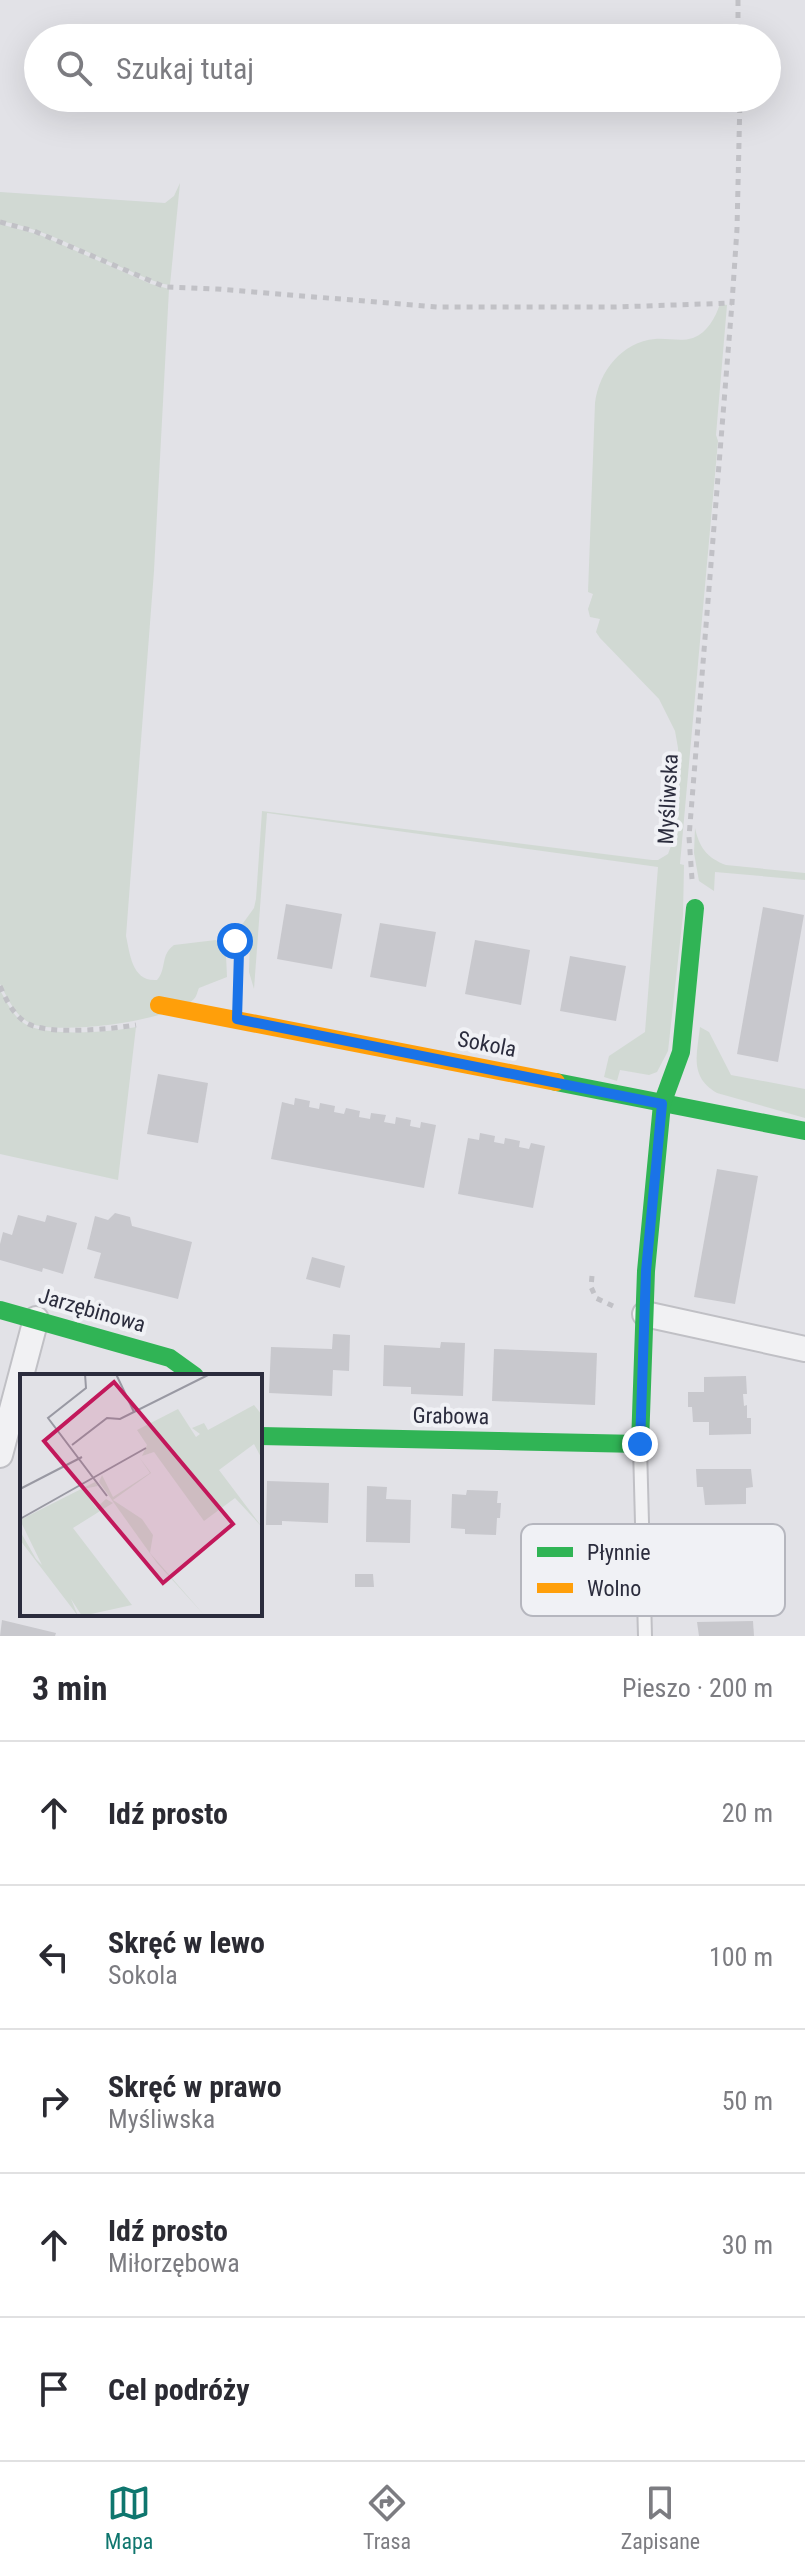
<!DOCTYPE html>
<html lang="pl">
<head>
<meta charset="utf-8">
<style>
  :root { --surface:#fff; --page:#f2f2f3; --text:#2b2b33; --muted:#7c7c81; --line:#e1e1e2; --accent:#0f766e }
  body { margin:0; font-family:"Roboto Condensed",sans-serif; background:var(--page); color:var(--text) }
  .stop { position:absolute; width:24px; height:24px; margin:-18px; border:6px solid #1a73e8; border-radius:50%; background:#fff }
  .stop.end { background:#1a73e8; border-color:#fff; box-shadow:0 2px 8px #0008 }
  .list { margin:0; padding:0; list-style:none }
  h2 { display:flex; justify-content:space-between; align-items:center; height:104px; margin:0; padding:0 32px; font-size:34px }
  h2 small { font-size:26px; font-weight:400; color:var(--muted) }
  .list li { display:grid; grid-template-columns:52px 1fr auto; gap:24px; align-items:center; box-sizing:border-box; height:144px; padding:0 32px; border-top:2px solid var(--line) }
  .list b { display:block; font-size:30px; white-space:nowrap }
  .list p { margin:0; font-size:26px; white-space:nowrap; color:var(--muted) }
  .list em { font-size:26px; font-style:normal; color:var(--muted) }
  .icon { flex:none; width:44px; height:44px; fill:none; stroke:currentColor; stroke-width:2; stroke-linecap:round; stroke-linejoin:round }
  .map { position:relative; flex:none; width:805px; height:1636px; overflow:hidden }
  .search { position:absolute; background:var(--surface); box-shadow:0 8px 32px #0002; left:24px; right:24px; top:24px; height:88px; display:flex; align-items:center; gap:20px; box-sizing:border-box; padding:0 28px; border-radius:44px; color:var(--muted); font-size:30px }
  .sheet { height:824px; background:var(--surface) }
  nav { display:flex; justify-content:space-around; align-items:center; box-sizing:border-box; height:112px; border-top:2px solid var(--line); background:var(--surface); font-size:22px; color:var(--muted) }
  nav a { display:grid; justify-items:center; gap:4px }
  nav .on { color:var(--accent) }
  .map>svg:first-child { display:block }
  .green { fill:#d1d9d3 }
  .building { fill:#c8c8cd }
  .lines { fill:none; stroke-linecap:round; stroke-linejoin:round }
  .lane-casing { stroke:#c0c0c5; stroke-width:16 }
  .street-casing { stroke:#c0c0c5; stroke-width:28 }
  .path { stroke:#c1c1c6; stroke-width:5; stroke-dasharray:6 6; stroke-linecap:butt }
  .lane { stroke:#f1f1f3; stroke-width:12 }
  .street { stroke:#f1f1f3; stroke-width:24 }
  .fast { stroke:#30b455; stroke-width:18 }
  .slow { stroke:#ff9f0a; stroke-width:18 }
  .route { stroke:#1a73e8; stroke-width:10 }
  .labels { text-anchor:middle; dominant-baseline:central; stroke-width:8; stroke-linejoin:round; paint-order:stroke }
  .street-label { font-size:22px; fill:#2b2c3d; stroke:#f0f1f5 }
  .inset-road { fill:none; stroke:#9999a3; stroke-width:2 }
  .view { fill:#c2185b; fill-opacity:0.15; stroke:#c2185b; stroke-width:4 }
  .inset-edge { fill:none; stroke:#2b2c3d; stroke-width:4 }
  .key { fill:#f0f1f5; stroke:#b5b6be; stroke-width:2 }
  .key-label { font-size:22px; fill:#2b2c3d }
</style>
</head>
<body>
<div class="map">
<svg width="805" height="1636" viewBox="0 0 805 1636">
  <rect width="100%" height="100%" fill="#e2e2e7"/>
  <!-- green -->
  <g class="green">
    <path d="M180,183L170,285C154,283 138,274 123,268C83,251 43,228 0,221V192L165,203L174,196Z"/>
    <path d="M0,224L40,235L151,284L169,289L154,571L126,936C130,954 132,982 157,980C167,969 160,955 174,945L216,940L226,955L227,977L199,988C197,992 197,996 194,999C172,1021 57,1036 30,1023C14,1015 8,998 0,984Z"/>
    <path d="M720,304L727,305L716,435L718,441L680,864L684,865L683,915L668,1051L657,1072L649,1075L620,1070L617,1081L604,1077L609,1056L645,1032L658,867L267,813L254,989L249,972L250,938L241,926L254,908L256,899L262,811L652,860H658L668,854L676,833L678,748L675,731L659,699L600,638L596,632L600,619L590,617L588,609L593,594L588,592L595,403C599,371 622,342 655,339C668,338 681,342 693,338C708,332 715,318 720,304Z"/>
    <path d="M695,828C699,847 707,858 726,865L805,873V880L715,872L714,891L699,881L694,853Z"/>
    <path d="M0,990C7,1003 14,1018 27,1025C50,1037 111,1032 136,1027L118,1180L0,1154Z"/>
    <path d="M700,1027L709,1032L731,1075L805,1089V1118L717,1093C689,1077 697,1054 700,1027Z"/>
  </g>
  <!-- building -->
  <g class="building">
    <polygon points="286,904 342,914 332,969 277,959"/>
    <polygon points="763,907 804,915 778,1062 737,1054"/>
    <polygon points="380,923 436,932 426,987 370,977"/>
    <polygon points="475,940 530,950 521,1005 465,994"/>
    <polygon points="570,956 626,966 616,1021 560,1011"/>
    <polygon points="158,1074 208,1083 198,1143 147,1134"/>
    <polygon points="295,1098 310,1101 309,1107 319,1109 320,1103 335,1106 334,1112 344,1114 346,1108 360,1111 359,1117 370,1119 371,1113 386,1115 384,1122 395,1124 396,1117 411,1120 410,1126 420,1128 421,1122 436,1125 424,1188 271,1159 282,1102 294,1105"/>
    <polygon points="480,1133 495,1136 494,1142 504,1144 505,1138 520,1141 519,1147 529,1149 531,1143 545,1146 533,1208 458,1194 468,1138 479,1140"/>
    <polygon points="717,1169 758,1176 735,1304 694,1297"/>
    <polygon points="115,1213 130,1217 132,1226 192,1242 178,1299 94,1278 101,1253 87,1249 95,1216 108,1220"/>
    <polygon points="18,1215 45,1222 47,1215 77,1223 63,1274 43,1268 42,1272 0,1260 0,1244 3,1232 12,1235"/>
    <polygon points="312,1257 345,1266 340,1288 306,1279"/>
    <polygon points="333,1334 350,1335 349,1371 333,1370 332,1396 269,1393 271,1347 332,1349"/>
    <polygon points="441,1342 465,1343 463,1396 411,1394 411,1387 383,1386 384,1345 440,1348"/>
    <polygon points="494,1349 597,1353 595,1405 492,1401"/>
    <polygon points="746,1376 747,1394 743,1394 744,1406 747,1405 747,1418 751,1418 751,1434 709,1435 709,1422 693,1422 692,1407 688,1407 688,1392 704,1392 704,1377"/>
    <polygon points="696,1469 751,1469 753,1487 746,1488 746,1504 705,1505 703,1487 697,1487"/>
    <polygon points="267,1481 329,1483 328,1523 282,1521 282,1525 266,1525"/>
    <polygon points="367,1486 387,1487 386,1499 411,1500 410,1543 366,1542"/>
    <polygon points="467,1490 498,1491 497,1503 501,1503 500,1518 497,1518 496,1535 465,1534 465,1529 451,1528 452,1494 466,1495"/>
    <polygon points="694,1523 749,1523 751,1541 743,1541 744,1558 703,1558 701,1540 695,1541"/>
    <polygon points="355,1574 373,1574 374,1587 355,1587"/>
    <polygon points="2,1620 56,1633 55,1636 0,1636"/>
    <polygon points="753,1621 754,1636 699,1636 697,1622"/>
  </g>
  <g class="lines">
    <!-- lane casing -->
    <g class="lane-casing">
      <polyline id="lane" points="640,1447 645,1636"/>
    </g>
    <!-- street casing -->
    <g class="street-casing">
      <g id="street">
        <polyline points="645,1314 805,1349"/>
        <polyline points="0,1455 36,1319"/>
      </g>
    </g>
    <!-- path -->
    <g class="path">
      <polyline points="738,0 738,38"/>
      <polyline points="0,222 34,231 165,287 217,289 438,307 616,307 732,303"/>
      <polyline points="692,879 689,837 732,303 737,229 740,98"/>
      <polyline points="229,935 239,949 238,991"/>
      <path d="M0,986C6,999 12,1013 25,1022C45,1036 111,1029 136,1025"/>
      <polyline points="592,1276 591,1287 596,1298 613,1306"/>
    </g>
    <!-- lane -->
    <use href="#lane" class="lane"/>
    <!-- street -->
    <use href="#street" class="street"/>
    <!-- fast -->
    <g class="fast">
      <polyline points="556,1082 805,1131"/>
      <polyline points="0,1310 170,1358 195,1376"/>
      <polyline points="260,1436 640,1444 646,1271 662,1104 681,1052 695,908"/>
    </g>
    <!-- slow -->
    <polyline class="slow" points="159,1005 556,1082"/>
  </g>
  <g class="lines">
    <!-- route -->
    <polyline class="route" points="235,941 239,952 237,1019 662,1104 646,1271 640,1444"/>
  </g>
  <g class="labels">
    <!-- street labels -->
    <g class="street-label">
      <text transform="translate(668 799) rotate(-87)">Myśliwska</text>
      <text transform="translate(487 1044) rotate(11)">Sokola</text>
      <text transform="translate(92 1310) rotate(16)">Jarzębinowa</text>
      <text transform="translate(451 1416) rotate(1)">Grabowa</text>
    </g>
  </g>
  <!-- overview -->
  <g transform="translate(20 1374)">
    <rect width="242" height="242" fill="#e2e2e7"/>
    <path d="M234,31L242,41V85L234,70L199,96L242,153L215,124L184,147L134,78L122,82L127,71L117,56L158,35L176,63L180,60L172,54L184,49L188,56ZM119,83L131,99L93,126L122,145L133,161L130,179L185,242L137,189L119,164L79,108L82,101L93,123L130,99ZM75,108L78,112L63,115L76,134L86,125L93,129L53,154L112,231L62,242L51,225L58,242L0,166V157L16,185L22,191L0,146Z" fill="#d1d9d3"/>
    <path class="inset-road" d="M65,0L66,14L28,44L87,122M96,0L114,38M52,71L87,44L100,45L190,0M0,115L62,83M0,145L126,74"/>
    <path class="view" d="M94,8L213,150L143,209L24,67Z"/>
    <rect width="242" height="242" class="inset-edge"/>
  </g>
  <!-- legend -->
  <rect x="521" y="1524" width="264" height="92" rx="12" class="key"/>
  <rect x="537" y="1547" width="36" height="10" fill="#30b455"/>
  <rect x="537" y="1583" width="36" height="10" fill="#ff9f0a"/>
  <g class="key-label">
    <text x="587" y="1560">Płynnie</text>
    <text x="587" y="1596">Wolno</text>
  </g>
</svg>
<div class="stop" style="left:235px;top:941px"></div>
<div class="stop end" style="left:640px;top:1444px"></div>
<div class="search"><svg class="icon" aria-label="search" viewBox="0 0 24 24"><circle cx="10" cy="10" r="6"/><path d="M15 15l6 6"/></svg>Szukaj tutaj</div>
</div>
<section class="sheet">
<h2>3 min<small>Pieszo · 200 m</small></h2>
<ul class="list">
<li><svg class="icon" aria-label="ahead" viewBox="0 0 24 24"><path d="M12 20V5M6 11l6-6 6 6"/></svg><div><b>Idź prosto</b></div><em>20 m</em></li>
<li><svg class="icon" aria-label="left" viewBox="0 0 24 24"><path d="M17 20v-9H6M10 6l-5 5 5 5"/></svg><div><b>Skręć w lewo</b><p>Sokola</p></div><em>100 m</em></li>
<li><svg class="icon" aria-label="right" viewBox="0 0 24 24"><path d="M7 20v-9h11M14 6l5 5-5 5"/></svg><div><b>Skręć w prawo</b><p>Myśliwska</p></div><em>50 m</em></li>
<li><svg class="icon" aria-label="ahead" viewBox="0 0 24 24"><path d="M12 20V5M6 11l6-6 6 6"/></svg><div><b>Idź prosto</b><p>Miłorzębowa</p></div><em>30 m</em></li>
<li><svg class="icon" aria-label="arrive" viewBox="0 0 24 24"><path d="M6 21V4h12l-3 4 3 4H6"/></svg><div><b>Cel podróży</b></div></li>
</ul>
</section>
<nav>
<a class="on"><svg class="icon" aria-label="map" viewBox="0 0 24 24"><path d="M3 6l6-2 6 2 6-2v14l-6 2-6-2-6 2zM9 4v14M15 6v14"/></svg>Mapa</a>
<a><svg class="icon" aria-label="directions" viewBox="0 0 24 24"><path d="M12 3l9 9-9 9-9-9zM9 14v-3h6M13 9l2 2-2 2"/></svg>Trasa</a>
<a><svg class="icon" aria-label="saved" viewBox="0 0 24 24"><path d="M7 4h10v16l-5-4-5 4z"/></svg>Zapisane</a>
</nav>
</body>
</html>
